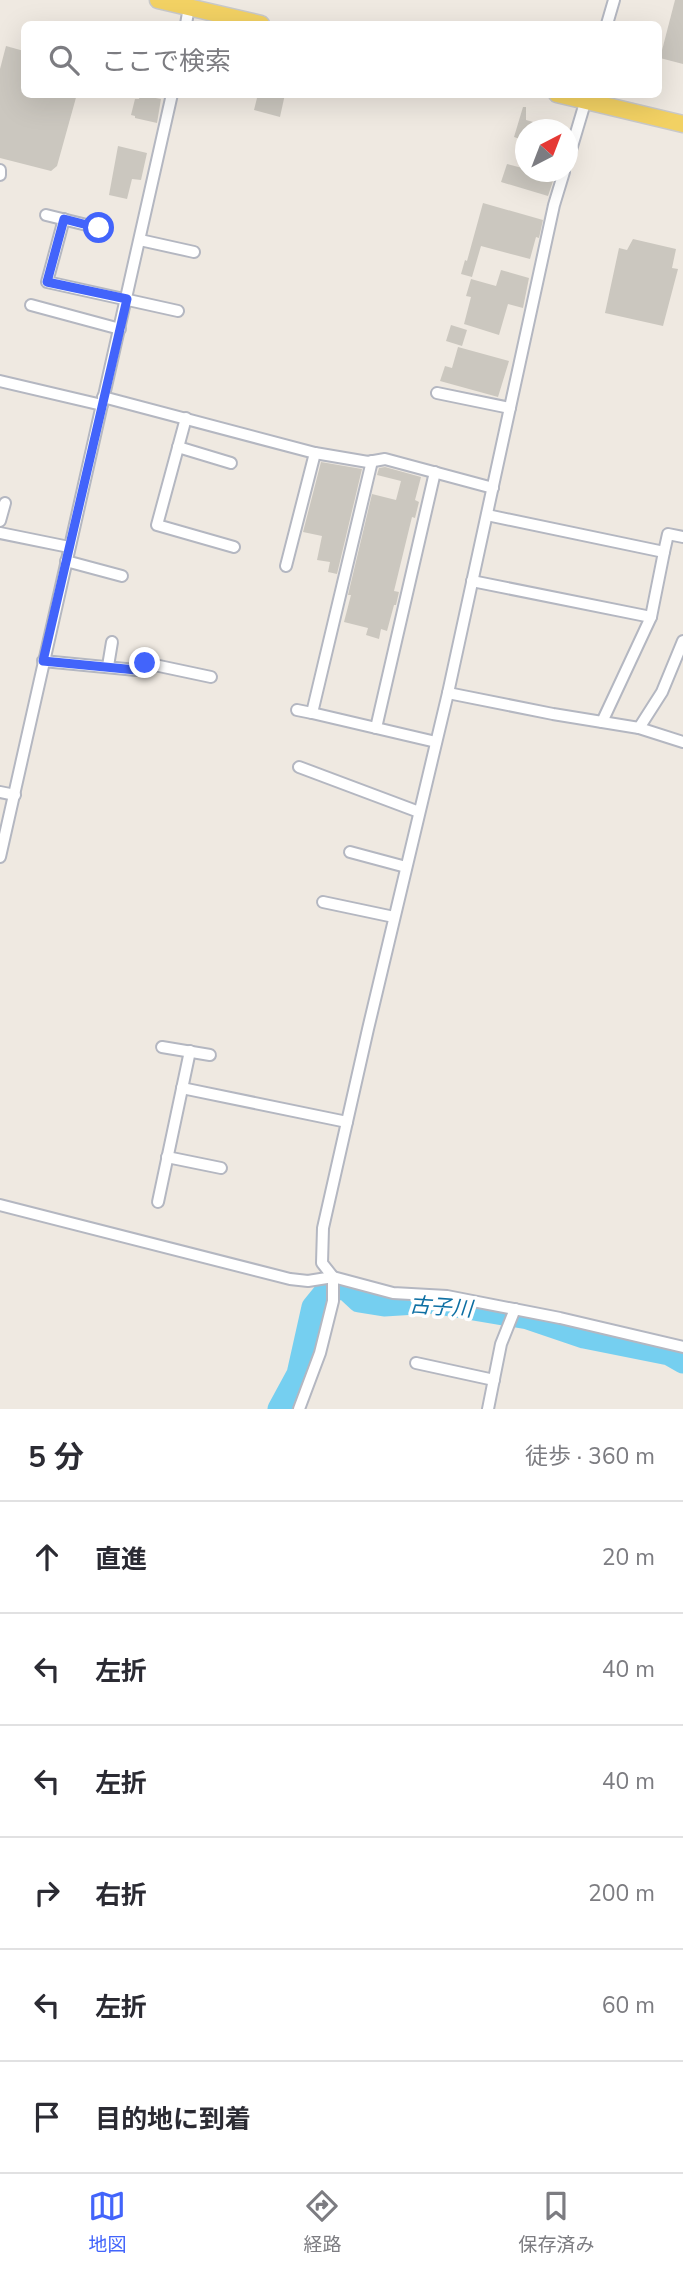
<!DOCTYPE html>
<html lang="ja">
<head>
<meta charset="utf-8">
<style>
  :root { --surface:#fff; --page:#f2f2f3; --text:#2b2b33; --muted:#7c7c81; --line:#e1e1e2; --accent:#4264fb }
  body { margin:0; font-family:"Nunito Sans","Noto Sans JP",sans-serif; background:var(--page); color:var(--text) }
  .compass { position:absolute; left:515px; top:119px; width:63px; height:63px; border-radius:50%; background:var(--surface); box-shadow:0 7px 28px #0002; rotate:42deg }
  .stop { position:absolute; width:21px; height:21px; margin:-16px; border:5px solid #4264fb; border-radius:50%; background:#fff }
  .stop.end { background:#4264fb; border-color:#fff; box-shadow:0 2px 7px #0008 }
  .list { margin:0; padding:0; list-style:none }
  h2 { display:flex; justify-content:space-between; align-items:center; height:91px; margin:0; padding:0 28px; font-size:30px }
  h2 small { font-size:23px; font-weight:400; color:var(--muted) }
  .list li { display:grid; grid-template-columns:46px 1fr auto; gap:21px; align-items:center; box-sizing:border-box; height:112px; padding:0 28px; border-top:2px solid var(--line) }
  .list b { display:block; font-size:26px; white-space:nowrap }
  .list em { font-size:23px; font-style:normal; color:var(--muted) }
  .icon { flex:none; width:38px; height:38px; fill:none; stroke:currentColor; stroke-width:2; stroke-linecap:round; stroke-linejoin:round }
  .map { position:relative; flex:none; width:683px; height:1409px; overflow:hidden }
  .search { position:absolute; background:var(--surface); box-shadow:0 7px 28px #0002; left:21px; right:21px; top:21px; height:77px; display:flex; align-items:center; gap:18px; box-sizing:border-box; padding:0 24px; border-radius:10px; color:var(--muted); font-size:26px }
  .sheet { height:763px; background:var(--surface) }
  nav { display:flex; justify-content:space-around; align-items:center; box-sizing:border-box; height:98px; border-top:2px solid var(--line); background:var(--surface); font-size:19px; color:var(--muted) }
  nav a { display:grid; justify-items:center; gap:4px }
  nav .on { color:var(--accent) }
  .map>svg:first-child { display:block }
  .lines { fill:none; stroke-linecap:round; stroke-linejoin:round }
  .river { stroke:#75cff0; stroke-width:23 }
  .building { fill:#cbc7bf }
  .street-casing { stroke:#b4b7c1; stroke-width:14 }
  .primary-casing { stroke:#c9c9c9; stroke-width:19 }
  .street { stroke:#fff; stroke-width:10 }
  .primary { stroke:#f2d163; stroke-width:16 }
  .route { stroke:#4264fb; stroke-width:9 }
  .labels { text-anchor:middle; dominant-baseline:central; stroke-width:7; stroke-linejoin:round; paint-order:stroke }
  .water-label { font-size:21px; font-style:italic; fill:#0d6fa3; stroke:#fff }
</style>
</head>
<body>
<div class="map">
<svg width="683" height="1409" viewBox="0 0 683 1409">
  <rect width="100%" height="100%" fill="#efe9e1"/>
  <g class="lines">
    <!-- river -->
    <polyline class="river" points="279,1409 298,1374 313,1307 326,1291 345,1288 359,1301 384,1305 432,1302 528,1318 584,1337 669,1354 683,1362"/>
  </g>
  <!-- building -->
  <g class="building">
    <polygon points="675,0 683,0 683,64 660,58"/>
    <polygon points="6,46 24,51 24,94 77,94 57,166 51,171 0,158 0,69"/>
    <polygon points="258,94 285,94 280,117 254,110"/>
    <polygon points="140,95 161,99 157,123 135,118 135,116 131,115 135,99 139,99"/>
    <polygon points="523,107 526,107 526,120 551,127 550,130 526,130 526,141 514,137"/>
    <polygon points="118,146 147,153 141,180 132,179 127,199 109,195"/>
    <polygon points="507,164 526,169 526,172 554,178 548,196 501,182"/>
    <polygon points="483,203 543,220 539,238 536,237 530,259 481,246 472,277 461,274 465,260 467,261"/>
    <polygon points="633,239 676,249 672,268 678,269 663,326 605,313 619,248 627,250"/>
    <polygon points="501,270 529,278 523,308 508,304 499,335 464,324 471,297 466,296 471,279 496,286"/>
    <polygon points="451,325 467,330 462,346 446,341"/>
    <polygon points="458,347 509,361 498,397 440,381 445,366 452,368"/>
    <polygon points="321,462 362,469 337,574 328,572 330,562 317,560 322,536 303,532"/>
    <polygon points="385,467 421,477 415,500 419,502 415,518 412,517 394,591 399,592 396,605 394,605 387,631 381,629 379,639 366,635 368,628 344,622 351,595 348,595 372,494 396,500 401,481 377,475 379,468"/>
  </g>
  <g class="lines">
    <!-- street casing -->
    <g class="street-casing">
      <g id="street">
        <polyline points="186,24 189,7"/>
        <polyline points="607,24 614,0"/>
        <polyline points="568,160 587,96"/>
        <polyline points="0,170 0,175"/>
        <polyline points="46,215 99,228"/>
        <polyline points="64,219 47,282 178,311"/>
        <polyline points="140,240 194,252"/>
        <polyline points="31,305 120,329"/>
        <polyline points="0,381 102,405"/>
        <polyline points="437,393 510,408"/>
        <polyline points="103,397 315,453 368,462 385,459 493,488"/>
        <polyline points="186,418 157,525 234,547"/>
        <polyline points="178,447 231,463"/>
        <polyline points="372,461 312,713 436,742"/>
        <polyline points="487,515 664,552 668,534 683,537"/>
        <polyline points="0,521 5,503"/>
        <polyline points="0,533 69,547"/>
        <polyline points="66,561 122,576"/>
        <polyline points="286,566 315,453"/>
        <polyline points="472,581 651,617"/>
        <polyline points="43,661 136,670 145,663 211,677"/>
        <polyline points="108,666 112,642"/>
        <polyline points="448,693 553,714 639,728 683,742"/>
        <polyline points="297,710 312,713"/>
        <polyline points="602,722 651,617 664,552"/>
        <polyline points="376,728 435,472"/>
        <polyline points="639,728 662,692 683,641"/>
        <polyline points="299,767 419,812"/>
        <polyline points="0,792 15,795"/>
        <polyline points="350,852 406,867"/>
        <polyline points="0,857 172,94"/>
        <polyline points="323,902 394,917"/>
        <polyline points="162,1047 210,1055"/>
        <polyline points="182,1088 347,1122"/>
        <polyline points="167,1157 221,1168"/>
        <polyline points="158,1202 190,1051"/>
        <polyline points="0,1205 290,1279 308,1281 333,1277 393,1293 447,1296 560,1318 683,1347"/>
        <polyline points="416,1363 494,1380"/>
        <polyline points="299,1409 320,1353 333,1301 333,1277 322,1263 323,1228 368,1029 448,693 554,205 564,172"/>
        <polyline points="488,1409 501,1344 515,1309"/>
      </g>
    </g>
    <!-- primary casing -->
    <g class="primary-casing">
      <g id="primary">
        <polyline points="158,0 261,24"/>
        <polyline points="557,94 683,124"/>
      </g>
    </g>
    <!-- street -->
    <use href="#street" class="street"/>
    <!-- primary -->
    <use href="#primary" class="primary"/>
  </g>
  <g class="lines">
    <!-- route -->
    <polyline class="route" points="99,228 64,219 47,282 127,299 43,661 136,670 145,663"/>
  </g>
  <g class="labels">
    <!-- water labels -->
    <g class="water-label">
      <text transform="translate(441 1307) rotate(4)">古子川</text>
    </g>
  </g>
</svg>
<svg class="compass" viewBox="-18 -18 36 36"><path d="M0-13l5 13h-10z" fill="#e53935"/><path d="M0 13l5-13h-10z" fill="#7c7c81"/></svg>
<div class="stop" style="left:99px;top:228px"></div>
<div class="stop end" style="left:145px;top:663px"></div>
<div class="search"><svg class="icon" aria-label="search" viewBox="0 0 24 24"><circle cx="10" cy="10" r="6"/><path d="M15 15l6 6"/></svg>ここで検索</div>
</div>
<section class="sheet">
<h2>5 分<small>徒歩 · 360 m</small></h2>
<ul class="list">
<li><svg class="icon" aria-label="ahead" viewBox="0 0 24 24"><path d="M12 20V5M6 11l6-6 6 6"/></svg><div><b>直進</b></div><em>20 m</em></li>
<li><svg class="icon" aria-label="left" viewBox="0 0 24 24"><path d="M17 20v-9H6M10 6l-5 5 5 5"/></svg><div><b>左折</b></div><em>40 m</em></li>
<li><svg class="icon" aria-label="left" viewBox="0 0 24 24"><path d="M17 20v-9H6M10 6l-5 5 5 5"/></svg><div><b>左折</b></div><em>40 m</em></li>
<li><svg class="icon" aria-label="right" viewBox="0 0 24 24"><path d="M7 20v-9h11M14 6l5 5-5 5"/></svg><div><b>右折</b></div><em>200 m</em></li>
<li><svg class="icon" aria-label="left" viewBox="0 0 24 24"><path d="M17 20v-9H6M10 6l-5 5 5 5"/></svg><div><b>左折</b></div><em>60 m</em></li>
<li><svg class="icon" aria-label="arrive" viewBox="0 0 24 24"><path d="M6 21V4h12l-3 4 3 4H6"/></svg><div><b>目的地に到着</b></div></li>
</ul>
</section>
<nav>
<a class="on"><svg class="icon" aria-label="map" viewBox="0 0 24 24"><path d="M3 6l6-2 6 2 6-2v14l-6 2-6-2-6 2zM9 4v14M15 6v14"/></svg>地図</a>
<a><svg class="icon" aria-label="directions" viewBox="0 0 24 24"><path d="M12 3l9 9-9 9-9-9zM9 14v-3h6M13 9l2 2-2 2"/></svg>経路</a>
<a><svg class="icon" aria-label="saved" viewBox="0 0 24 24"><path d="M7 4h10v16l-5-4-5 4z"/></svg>保存済み</a>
</nav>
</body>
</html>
